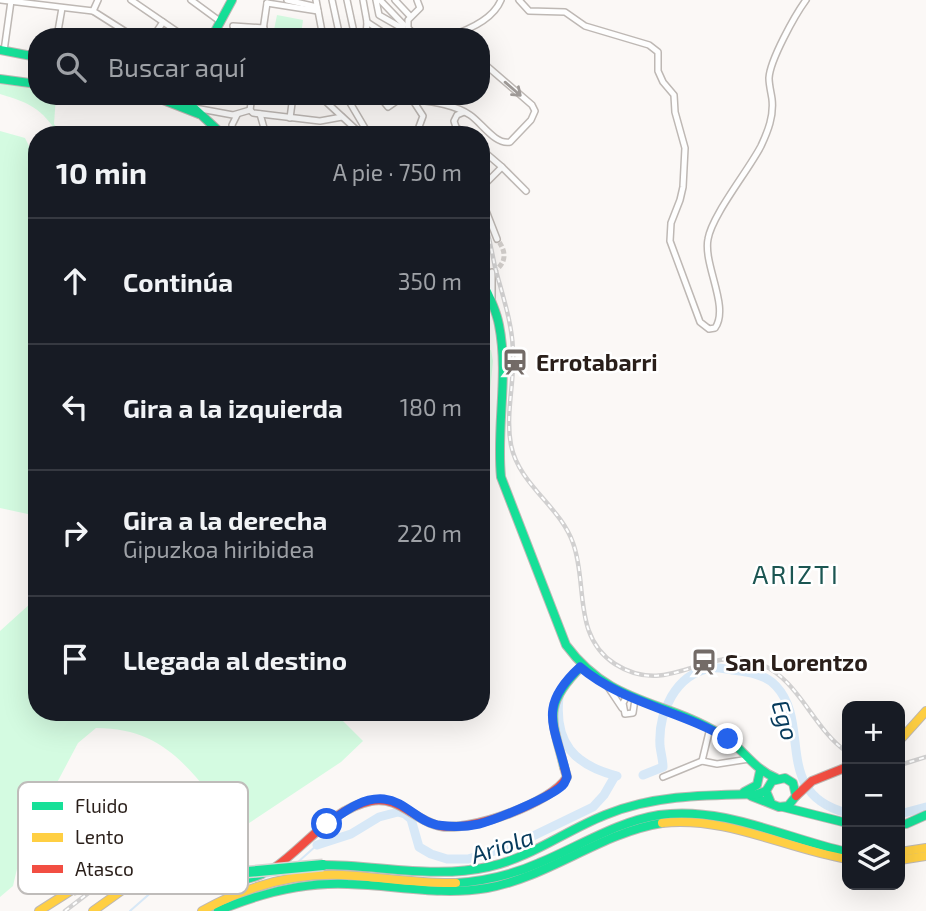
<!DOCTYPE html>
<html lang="es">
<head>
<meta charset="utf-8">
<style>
  :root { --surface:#171b24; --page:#242831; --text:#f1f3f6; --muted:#9ea1a6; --line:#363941 }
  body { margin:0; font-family:"Exo 2",sans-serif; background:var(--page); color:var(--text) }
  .controls { position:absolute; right:21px; bottom:21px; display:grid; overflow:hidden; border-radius:14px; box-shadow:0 7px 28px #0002 }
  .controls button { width:63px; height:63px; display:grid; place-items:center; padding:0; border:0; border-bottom:2px solid var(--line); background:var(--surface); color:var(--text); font:35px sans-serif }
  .stop { position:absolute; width:21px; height:21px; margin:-16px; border:5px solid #2563eb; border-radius:50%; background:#fff }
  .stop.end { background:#2563eb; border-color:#fff; box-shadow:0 2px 7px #0008 }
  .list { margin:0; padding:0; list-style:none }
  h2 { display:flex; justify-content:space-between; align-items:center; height:91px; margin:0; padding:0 28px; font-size:30px }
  h2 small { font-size:23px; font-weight:400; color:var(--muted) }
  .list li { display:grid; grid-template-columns:46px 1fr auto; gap:21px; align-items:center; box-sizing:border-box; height:126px; padding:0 28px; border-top:2px solid var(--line) }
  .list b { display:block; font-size:26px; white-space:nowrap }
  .list p { margin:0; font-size:23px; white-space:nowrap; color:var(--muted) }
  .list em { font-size:23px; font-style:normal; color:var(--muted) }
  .icon { flex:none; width:38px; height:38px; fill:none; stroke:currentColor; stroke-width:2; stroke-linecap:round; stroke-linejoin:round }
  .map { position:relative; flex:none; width:926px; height:911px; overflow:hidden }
  .search { position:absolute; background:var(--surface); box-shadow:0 7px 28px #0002; left:28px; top:28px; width:462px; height:77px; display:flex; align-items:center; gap:18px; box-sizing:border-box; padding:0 24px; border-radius:28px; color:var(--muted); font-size:26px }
  .panel { position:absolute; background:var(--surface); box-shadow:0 7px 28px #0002; left:28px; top:126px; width:462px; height:595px; border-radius:28px }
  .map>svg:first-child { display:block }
  .green { fill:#d4fbe1 }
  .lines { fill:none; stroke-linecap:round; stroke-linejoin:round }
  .stream { stroke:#d7e8f7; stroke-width:2 }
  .river { stroke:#d7e8f7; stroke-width:9 }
  .street-tunnel { stroke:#d1cdca; stroke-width:5; stroke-dasharray:5 2.5; stroke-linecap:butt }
  .street-casing { stroke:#beb8b4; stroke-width:8 }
  .fast-casing { stroke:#beb8b4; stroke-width:10 }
  .slow-casing { stroke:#beb8b4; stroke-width:10 }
  .jam-casing { stroke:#beb8b4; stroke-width:10 }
  .street { stroke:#fefefe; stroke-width:5 }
  .fast { stroke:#16e098; stroke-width:8 }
  .slow { stroke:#ffcf43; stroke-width:8 }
  .jam { stroke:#f24e42; stroke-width:8 }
  .rail-casing { stroke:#d1d0d0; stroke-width:4.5 }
  .rail { stroke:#fff; stroke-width:2; stroke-dasharray:5; stroke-linecap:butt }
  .fast-bridge-casing { stroke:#d7d4d2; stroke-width:13; stroke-linecap:butt }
  .fast-bridge { stroke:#16e098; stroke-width:10 }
  .oneway { stroke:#9f9a97 }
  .route { stroke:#2563eb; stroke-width:9 }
  .labels { text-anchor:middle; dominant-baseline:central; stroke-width:5; stroke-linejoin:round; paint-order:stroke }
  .poi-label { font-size:23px; font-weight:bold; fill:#2a1f1a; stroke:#fff; text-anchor:start }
  .water-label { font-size:24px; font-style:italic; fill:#073b5c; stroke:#fff }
  .quarter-label { font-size:26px; letter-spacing:2px; fill:#1c5652; stroke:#fff }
  .key { fill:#fff; stroke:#bfbcba; stroke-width:2 }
  .key-label { font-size:19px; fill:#2a1f1a }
</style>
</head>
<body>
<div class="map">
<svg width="926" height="911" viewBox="0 0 926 911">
  <rect width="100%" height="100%" fill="#fbf8f6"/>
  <!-- green -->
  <g class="green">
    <polygon points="277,15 303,20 301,35 274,30"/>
    <path d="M0,84L37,89V96H56L54,124L63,135H59C41,108 30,103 0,94Z"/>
    <polygon points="0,131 25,138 37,162 37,516 0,508"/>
    <polygon points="491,350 493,361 490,391 481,390 481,351"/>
    <path d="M37,592V712H334L363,741L341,762L240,829C194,780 173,728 96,728L78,743L51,794L20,822V856L13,886L0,897V631L31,603Z"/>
  </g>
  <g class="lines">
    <!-- stream -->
    <g class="stream">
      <polyline points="298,862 317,845"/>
      <polyline points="257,880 272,875"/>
      <polyline points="130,911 163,882 194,883 207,888 225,888"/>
    </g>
    <!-- river -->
    <g class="river">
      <path d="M559,697C554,743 574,765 617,776"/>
      <path d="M643,775L663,767C663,760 661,754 660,746C658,713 675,674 711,668C717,667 725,669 732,670C748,672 765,674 776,686C812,724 772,794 847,813"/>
      <polyline points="900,814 926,807"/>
      <polyline points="317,845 351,834 379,817 398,812 405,814 411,819 419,847 431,854 447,859 468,859 498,850 531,837 593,807 604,795 615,776"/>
    </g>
    <!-- street-tunnel -->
    <path class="street-tunnel" d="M493,272C507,263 507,252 497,239"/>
    <!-- street casing -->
    <g class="street-casing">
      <g id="street">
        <polyline points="1,0 93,11 134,37"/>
        <polyline points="131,0 185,37"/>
        <polyline points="191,0 221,22"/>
        <polyline points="287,0 317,7"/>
        <polyline points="316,0 323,37"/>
        <polyline points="332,0 340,37"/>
        <polyline points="347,0 355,37"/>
        <polyline points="363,0 367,22 366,37"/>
        <polyline points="376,0 379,15 414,35"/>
        <polyline points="380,0 404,25"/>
        <polyline points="395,0 410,16"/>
        <path d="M519,0L529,11L565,12L585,26L649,45L658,52V71L663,82L674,95L675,112L685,148L683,187L680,200L671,223L670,241L700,322L709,329L715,328C730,307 703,265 708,239C712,215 748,171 761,146C768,131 774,116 772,99C771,92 769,85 769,78C770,60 795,15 806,0"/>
        <polyline points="267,3 318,11"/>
        <polyline points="93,11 98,0"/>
        <polyline points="367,22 390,37"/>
        <polyline points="233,26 264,28"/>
        <polyline points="411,31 408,28 408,20 420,8 417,0"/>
        <polyline points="57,37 62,8"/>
        <polyline points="153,37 163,22"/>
        <polyline points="262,37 267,3"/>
        <path d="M447,37C466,31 493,20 501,0"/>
        <polyline points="4,51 11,1"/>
        <polyline points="322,96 323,99 362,135"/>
        <polyline points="346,96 369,135"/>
        <polyline points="379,96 388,107 404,96"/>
        <polyline points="410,96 423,116 416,135"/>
        <path d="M417,100C435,102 455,105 470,115C482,123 495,145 510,142L531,120L535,111L532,105L481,61"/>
        <polyline points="195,108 233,115 250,110"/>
        <polyline points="250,110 253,113 320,121 342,117"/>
        <polyline points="250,110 252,96"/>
        <polyline points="464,112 457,115 454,121 456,127 465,135"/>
        <polyline points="260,114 266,135"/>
        <polyline points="290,118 293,96"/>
        <polyline points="418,130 440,135"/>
        <polyline points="234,135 232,125 237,115"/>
        <polyline points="450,135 460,131"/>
        <polyline points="481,149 502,167 481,188"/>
        <polyline points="502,167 526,191"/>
        <polyline points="481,198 497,239"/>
        <polyline points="481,260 484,273"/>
        <polyline points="492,297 492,272"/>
        <polyline points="608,687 622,708"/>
        <polyline points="628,694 623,703 625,714 633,713 635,699"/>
        <polyline points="702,761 710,728"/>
        <polyline points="663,777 702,761 717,764 749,759"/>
      </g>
    </g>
    <!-- fast casing -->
    <g class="fast-casing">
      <g id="fast">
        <polyline points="212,37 232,0"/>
        <polyline points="0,50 37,57"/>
        <polyline points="0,79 37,84"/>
        <polyline points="140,96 158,98 199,114"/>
        <polyline points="183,98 223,135"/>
        <path d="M481,280C489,295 496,309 499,325C509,375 496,427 501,477L566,645C611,706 664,699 722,735C742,747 753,769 776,778"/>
        <path d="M564,767C552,719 542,706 581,667"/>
        <polyline points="744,792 757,785 760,771"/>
        <polyline points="751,796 779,807 788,806 796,796 793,783 785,778 772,781 766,791 771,803"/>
        <polyline points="783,807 847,823"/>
        <polyline points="900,824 906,824 926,815"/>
        <path d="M323,865C378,865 434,879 488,867C530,858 565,831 605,815C653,795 706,795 757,794L766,791"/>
        <path d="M182,870C214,886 229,887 262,874"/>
        <path d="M456,883C485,881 512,875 539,863C578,847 616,822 659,815C724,806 784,838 847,852"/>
        <path d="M218,911C260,893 302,882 348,884C395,885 440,896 487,888C549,877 600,833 662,823"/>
      </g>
    </g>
    <!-- slow casing -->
    <g class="slow-casing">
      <g id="slow">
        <polyline points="900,740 926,711"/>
        <path d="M662,823C727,816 784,848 847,859"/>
        <polyline points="900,852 926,848"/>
        <polyline points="900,860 926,856"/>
        <polyline points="39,911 72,890"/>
        <polyline points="93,911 121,891 166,870"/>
        <path d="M202,911C245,887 293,873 342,875C380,877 418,884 456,883"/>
      </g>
    </g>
    <!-- jam casing -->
    <g class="jam-casing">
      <g id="jam">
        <polyline points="796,796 812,781 847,767"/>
        <path d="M274,868C306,846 331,809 371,801C398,795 415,821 440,826C470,832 552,803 567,777L564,767"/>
      </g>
    </g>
    <!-- street -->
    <use href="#street" class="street"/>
    <!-- fast -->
    <use href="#fast" class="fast"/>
    <!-- slow -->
    <use href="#slow" class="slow"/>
    <!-- jam -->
    <use href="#jam" class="jam"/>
    <!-- rail casing -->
    <g class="rail-casing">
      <g id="rail">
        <path d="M481,210C488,229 491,248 495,267C502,294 512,322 513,350C515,381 505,414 511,445C519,485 560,506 573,543C588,584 572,636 615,664C670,699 706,643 758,663C799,678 812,728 847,752"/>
        <polyline points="900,765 926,757"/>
        <polyline points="65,911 181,822"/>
      </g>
    </g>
    <!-- rail -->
    <use href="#rail" class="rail"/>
    <!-- fast-bridge casing -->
    <g class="fast-bridge-casing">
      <polyline id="fast-bridge" points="72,890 109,875 154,868 247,872 323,865"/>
    </g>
    <!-- fast-bridge -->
    <use href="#fast-bridge" class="fast-bridge"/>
  </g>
  <!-- one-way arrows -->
  <defs><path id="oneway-shaft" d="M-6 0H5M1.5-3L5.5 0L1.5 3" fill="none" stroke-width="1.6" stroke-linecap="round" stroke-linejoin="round" transform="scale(1.75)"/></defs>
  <use class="oneway" href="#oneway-shaft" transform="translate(513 89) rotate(41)"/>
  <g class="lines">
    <!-- route -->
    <path class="route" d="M327,824C344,812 362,797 384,799C405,801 417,821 437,825C450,827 466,827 479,824C496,820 550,797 562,786C566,782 565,781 567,777C556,727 535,708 580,667C622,703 682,711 728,739"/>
  </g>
  <!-- icons -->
  <defs>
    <g id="station-bare" transform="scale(2.1)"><path d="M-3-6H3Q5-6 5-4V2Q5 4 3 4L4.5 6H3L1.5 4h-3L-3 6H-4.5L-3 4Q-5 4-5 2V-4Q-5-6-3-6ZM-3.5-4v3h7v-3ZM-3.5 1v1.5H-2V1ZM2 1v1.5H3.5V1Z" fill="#736b67" stroke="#fff" stroke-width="2.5" paint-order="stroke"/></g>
  </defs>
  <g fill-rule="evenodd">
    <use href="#station-bare" x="515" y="362"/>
    <use href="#station-bare" x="704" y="662"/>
  </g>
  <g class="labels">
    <!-- poi labels -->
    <g class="poi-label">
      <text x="536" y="362">Errotabarri</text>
      <text x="725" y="662">San Lorentzo</text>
    </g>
    <!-- water labels -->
    <g class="water-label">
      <text transform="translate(786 720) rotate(73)">Ego</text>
      <text transform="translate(502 845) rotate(-18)">Ariola</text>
    </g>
    <!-- quarter labels -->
    <g class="quarter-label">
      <text x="796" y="573">ARIZTI</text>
    </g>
  </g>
  <!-- legend -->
  <rect x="18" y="782" width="230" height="112" rx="10" class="key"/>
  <rect x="32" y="802" width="31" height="8" fill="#16e098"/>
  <rect x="32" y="833" width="31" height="9" fill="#ffcf43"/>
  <rect x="32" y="865" width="31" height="8" fill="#f24e42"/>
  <g class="key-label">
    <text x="75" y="813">Fluido</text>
    <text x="75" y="844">Lento</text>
    <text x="75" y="876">Atasco</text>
  </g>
</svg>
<div class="controls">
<button>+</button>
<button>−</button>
<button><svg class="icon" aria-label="layers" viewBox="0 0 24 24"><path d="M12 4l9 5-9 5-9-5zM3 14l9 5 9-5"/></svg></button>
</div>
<div class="stop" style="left:327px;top:824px"></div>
<div class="stop end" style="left:728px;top:739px"></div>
<div class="search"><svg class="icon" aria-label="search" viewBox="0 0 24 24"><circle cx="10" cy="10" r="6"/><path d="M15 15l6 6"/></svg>Buscar aquí</div>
<section class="panel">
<h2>10 min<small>A pie · 750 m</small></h2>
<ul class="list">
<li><svg class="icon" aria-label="ahead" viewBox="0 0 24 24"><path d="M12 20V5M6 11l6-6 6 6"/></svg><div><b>Continúa</b></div><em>350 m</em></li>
<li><svg class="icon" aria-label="left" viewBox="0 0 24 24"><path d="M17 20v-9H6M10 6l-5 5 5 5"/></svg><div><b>Gira a la izquierda</b></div><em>180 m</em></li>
<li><svg class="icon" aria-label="right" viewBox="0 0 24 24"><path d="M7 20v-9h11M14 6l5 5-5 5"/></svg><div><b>Gira a la derecha</b><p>Gipuzkoa hiribidea</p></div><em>220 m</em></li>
<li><svg class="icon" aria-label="arrive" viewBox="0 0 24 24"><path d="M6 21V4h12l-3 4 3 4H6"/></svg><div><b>Llegada al destino</b></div></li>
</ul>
</section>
</div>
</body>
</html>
